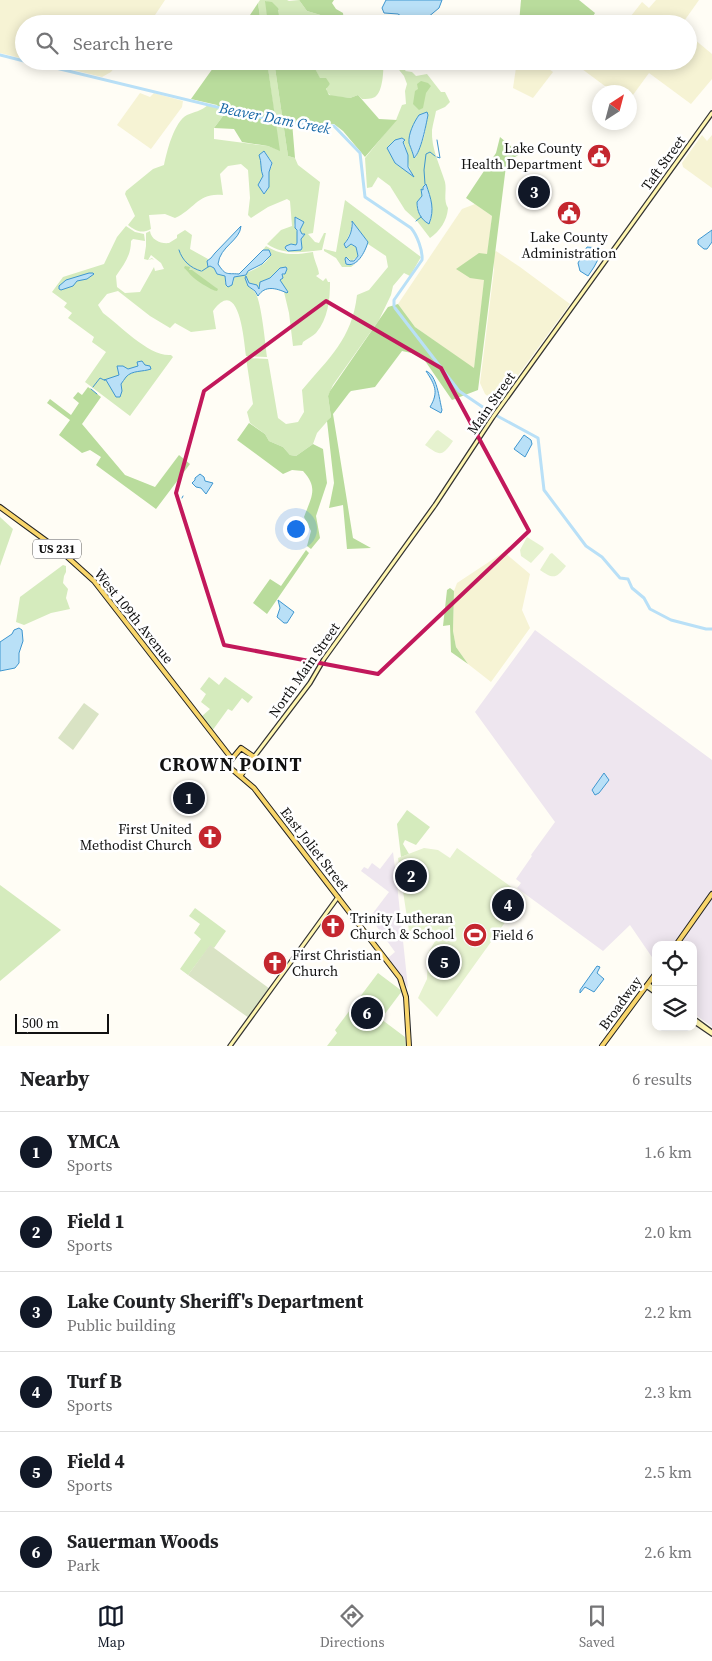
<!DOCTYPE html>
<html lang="en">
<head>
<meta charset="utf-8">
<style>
  :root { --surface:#fff; --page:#f2f2f2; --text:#202124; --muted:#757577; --line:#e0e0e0; --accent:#111827 }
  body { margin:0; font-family:"Source Serif 4",serif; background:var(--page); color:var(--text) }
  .controls { position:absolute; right:15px; bottom:15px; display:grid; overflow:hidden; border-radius:10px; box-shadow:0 2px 12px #0003 }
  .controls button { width:45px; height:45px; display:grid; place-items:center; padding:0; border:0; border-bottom:1px solid var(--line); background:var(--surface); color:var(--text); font:25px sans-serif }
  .compass { position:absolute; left:592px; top:85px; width:45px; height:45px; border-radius:50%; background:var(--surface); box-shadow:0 2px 12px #0003; rotate:36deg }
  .scale { position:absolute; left:15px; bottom:12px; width:94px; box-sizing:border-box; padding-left:5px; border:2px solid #111; border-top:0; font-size:14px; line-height:18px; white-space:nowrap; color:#111; -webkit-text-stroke:4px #fff; paint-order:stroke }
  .you { position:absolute; left:295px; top:528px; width:18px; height:18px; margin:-12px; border:4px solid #fff; border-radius:50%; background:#1a73e8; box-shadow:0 0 0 8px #1a73e833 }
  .badge { display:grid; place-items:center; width:32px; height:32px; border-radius:50%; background:var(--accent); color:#fff; font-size:16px; font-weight:700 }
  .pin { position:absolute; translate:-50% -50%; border:2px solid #fff; box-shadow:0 1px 5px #0006 }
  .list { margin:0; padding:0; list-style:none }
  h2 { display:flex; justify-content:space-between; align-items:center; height:65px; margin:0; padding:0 20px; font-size:21px }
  h2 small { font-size:16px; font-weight:400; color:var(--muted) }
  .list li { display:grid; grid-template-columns:32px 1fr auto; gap:15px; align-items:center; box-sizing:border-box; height:80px; padding:0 20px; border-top:1px solid var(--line) }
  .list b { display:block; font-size:19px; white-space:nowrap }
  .list p { margin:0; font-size:16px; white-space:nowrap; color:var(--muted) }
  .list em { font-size:16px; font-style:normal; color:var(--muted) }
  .icon { flex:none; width:28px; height:28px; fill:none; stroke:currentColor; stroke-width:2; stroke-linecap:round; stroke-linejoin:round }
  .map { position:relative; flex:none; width:712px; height:1046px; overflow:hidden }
  .search { position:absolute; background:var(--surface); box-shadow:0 2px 12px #0003; left:15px; right:15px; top:15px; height:55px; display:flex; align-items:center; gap:12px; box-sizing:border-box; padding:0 18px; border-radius:28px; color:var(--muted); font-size:19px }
  .sheet { height:545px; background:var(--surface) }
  nav { display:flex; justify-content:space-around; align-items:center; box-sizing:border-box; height:70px; border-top:1px solid var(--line); background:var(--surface); font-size:14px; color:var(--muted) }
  nav a { display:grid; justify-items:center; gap:2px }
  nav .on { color:var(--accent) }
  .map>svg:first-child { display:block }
  .industrial { fill:#eee6ef }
  .farmland { fill:#f6f3d4 }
  .green { fill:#d5ebbd; fill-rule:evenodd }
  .forest { fill:#b9dc9c }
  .cemetery { fill:#d9e3c4 }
  .pitch { fill:#e6f2cf }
  .water { fill:#b9e0f7; stroke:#3f96cf }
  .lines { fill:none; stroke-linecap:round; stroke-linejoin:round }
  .stream { stroke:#3f96cf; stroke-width:1 }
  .river { stroke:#b9e0f7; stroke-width:3 }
  .secondary-casing { stroke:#333; stroke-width:5.5 }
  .primary-casing { stroke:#222; stroke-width:6 }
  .secondary { stroke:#fff6b0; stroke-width:3 }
  .primary { stroke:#f9d66b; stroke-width:4 }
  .marked { fill:none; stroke:#c2185b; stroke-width:4; stroke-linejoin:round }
  .labels { text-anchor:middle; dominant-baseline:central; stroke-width:5; stroke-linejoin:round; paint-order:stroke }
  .shield { fill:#fff; stroke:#585858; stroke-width:1 }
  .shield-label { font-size:12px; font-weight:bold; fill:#111 }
  .poi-label { font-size:14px; fill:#111; stroke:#fff; text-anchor:start }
  .street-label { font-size:14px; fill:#111; stroke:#fff }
  .water-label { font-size:15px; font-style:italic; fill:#1768a6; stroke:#fff }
  .district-label { font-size:19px; font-weight:bold; letter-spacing:1px; fill:#111; stroke:#fff }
</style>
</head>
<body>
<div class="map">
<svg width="712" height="1046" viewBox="0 0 712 1046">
  <rect width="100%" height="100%" fill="#fffdf5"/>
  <!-- industrial -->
  <g class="industrial">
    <polygon points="535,630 712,760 712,1027 693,1013 693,945 656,945 656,963 630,925 603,951 517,888 521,883 516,879 532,856 531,855 555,822 475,712"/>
    <polygon points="393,852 397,884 408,988 388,958 395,952 370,917 389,892 361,871 364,867 368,869 372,863 380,869"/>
  </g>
  <!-- farmland -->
  <g class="farmland">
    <polygon points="0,0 165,0 149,24 24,24 24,59 0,53"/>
    <polygon points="656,0 699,0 682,24 629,24 631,16 642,2 649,8"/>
    <polygon points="688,34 712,54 712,79 691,104 649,73 630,99 630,92 613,92 582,69 588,61 688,61"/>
    <polygon points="36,61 119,61 111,72 102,77"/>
    <polygon points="517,61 538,61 553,72 533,98 513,88"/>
    <polygon points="140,93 150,97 154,93 183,101 182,107 151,149 117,125"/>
    <polygon points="702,135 707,141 712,135 712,188 683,167 682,163"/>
    <polygon points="475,204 492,216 474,369 415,327 398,304 462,209"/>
    <polygon points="496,251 520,267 570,304 501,399 490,398 485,394 480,383 494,270 494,253"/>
    <polygon points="504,552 530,574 522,610 530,628 491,682 468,664 456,647 453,631 454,591 457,583"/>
  </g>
  <!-- green -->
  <g class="green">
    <path d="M260,0H287L289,1L299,0L307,11L344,22C350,17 355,19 361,24L284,22C279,19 276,14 279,9L266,1L268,24H261L258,3Z"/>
    <path d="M267,61H274L288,156L295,158L298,165L320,182L313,233L308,234L315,242L319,243L324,233H326L322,250C303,252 285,256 267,244L281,230L292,226L290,201L287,199L268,207L251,218L248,215L250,198L248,170L241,164L228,166L220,174L223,195C198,192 195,209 175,218L165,214L149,215L151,229C141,234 136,231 128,225L135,216L125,194L126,191L153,169L164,165C167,151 174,122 187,115C194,112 201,111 208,105L217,107L223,116L214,128V139L268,146L279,150ZM265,152L272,162V166L269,171V187L264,194L258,185L263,177C260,170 262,162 259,155ZM295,222L301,227L300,230L302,234H304L301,239L302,248L301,250L288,251L285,248L286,246L291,244L296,245C299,240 298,231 294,226Z"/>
    <path d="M311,61H383C384,69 383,92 375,97C371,99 366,99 362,99L358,95L350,98L331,96L326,91L327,86L330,84L320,79Z"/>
    <path d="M397,61H402L408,67L405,71L412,72L416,76L427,74L441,92H445L450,102L445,107L436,111C435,117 433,123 432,130C431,149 440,165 445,182C447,191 443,200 448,208C447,221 440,231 430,238L417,221L405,210L390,186L378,177L372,187L367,188L365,158L396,120L402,105L406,104L405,91L407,84L404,76L395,65ZM428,115L424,137L416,157L413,155C413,150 410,147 409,142C409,134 413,127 416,120ZM395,140L405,144C408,155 407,166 413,176L395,163L387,148ZM426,184C430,197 434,208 430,222L427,223C421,216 417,211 417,202L422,196L421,190H423V187Z"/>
    <path d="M345,200L421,257L410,276L404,273L393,286L391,295L379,320L333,385L328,396L331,417L317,433L313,444L296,456L290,455L283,447L269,441L265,434L250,423L247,412L253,404L246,358L268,359L278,418L286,424L298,422L304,412L302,390C329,358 352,339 357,295L369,290L388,267L386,256L368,244L367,240L351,222L352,228L345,244L347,246L350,244L356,247L358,256L352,261L346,257L352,265L355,264L351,267H342L336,258L324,251V249L336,252Z"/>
    <path d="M126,226L135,232L144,234L145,241L133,239L131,241C131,256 124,264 116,276L117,287L125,293L140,292L154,267L155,271L164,269L161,263L151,255L148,260L152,258L154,260L152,259L148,260L144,259L146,246V233L150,231C151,240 161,244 169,243L177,238V235L185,230L192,235L190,249L208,259V266L214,268L217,274L225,276V283L233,284L234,277C246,273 266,267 271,254L269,250H263L266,246C282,256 295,255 313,252C314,261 318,266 319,274L316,276L323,281L326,278L328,282H330C330,299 328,319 316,333C313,336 307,339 303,342L302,345L293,346L289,313L284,292H288L280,280L287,269L285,267L280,268L270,278L260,282L259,289L257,285L249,283L246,276C245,287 254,288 257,296C262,310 265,340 267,357L246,356C244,340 239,275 213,311L216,329L191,332L175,323L170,328L150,316L118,291L107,294L98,305L103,313C120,325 149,357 171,355L173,357L130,416L85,382L106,352L92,342L94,337L68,318L72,313L64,307L67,303L52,292L63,277L104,264L117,237Z"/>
    <polygon points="0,517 13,529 0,566"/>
    <polygon points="63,565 66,566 66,572 64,576 63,583 68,589 66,598 70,609 51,613 24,625 16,622 20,597"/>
    <polygon points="209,677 219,685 225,677 253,697 248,703 242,698 232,711 228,709 212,731 201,717 210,709 201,702 206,694 200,689"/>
    <polygon points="407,810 430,827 416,845 405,840 403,844 409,854 401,857 397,824"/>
    <polygon points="0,885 61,930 0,981"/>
    <polygon points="195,908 226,931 214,948 210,946 188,975 180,969 201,939 194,933 200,924 189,916"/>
    <polygon points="378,973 402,991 381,1019 405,1037 406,1046 327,1046 337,1033 335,1030"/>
  </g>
  <!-- forest -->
  <g class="forest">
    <polygon points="299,0 334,0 332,3 336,9 343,13 344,22 307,11"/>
    <polygon points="521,0 579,0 595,13 588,24 519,23"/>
    <polygon points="265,1 272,2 279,9 278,11 280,20 286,23 292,22 293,24 268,24"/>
    <polygon points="258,3 261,24 244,24"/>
    <polygon points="218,61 267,61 280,151 268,146 242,142 234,129 214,128 223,116 217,105 191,99"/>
    <polygon points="274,61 311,61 320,78 326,78 330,84 326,89 329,95 350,98 358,95 379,119 397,120 365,157 343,131 334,124 292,122 295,158 288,156"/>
    <polygon points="421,81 428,83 431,86 426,93 423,108 419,110 413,104 415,91 418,89 417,84"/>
    <polygon points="500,137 520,154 515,157 507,158 478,390 452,400 421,355 402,351 375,387 351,391 349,393 333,414 353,538 371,548 347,549 343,505 329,508 334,483 327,421 331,417 328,396 330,391 388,307 398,304 415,327 474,368 484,280 470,278 456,269 479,253 487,254 492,216 466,198 496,153"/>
    <path d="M185,266L190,267L189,270H192L215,287L218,289L217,291C212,291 192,278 189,273C187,271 186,269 184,268Z"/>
    <polygon points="88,387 101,397 82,424 125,475 155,487 179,455 190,464 156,509 96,465 101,457 90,450 82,453 59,435 70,420 47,403 50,399 71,415 79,403 73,398 78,392 82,395"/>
    <path d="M249,423L265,434L269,441L283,447L290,455L296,456L313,444L323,449L327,483L316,516L320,538L311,549L307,546L311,531L304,517C311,498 319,488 303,471L292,470L283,474L237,440Z"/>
    <polygon points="306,550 309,553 267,614 253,603 270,579 281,586"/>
    <polygon points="450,588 454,591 453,631 456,647 468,664 451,652 450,625 443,626 447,590"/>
  </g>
  <!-- cemetery -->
  <g class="cemetery">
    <polygon points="84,703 99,714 73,750 58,738"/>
    <polygon points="210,945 270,989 249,1018 188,975"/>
  </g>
  <!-- pitch -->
  <g class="pitch">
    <path d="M438,430L453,441C442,457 440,456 425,445L436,431Z"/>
    <polygon points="527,537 543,547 544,549 531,563 521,556 520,550"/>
    <path d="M552,553L566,566C556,579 553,579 540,570L550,554Z"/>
    <polygon points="424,848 438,850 450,858 457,848 524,896 437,1017 418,998 427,979 428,953 437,938 432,934 409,931 398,858"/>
  </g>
  <!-- water -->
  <g class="water">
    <polygon points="386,0 442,0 439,8 427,18 416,24 400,24 401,16 398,14 384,13 382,8"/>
    <path d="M427,112L428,115C426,125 421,152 414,158C413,153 410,146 409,143C408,134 414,122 419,115Z"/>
    <polygon points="402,138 405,140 403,142 408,155 408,167 414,177 395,163 387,148 395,140"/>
    <path d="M264,151L272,163L269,172V187L264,194L258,185L263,176C260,170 262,162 259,155Z"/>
    <path d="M426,184C431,199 435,209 429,224C420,219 417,211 417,202L422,196L421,189L423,190V187Z"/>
    <polygon points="295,217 304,222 300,230 302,234 305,234 301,239 302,248 301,250 288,251 285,248 286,246 291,244 296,245 297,243 297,230 295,228"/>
    <path d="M352,221L368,242C365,252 357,268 346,264L345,259L346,257L350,261H354L358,256L356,247L351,244L346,248L344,244C350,238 353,228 352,221Z"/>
    <path d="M241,226C240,241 220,246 218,264C226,276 226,273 239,274L263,250H269L271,255L262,264L248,271L246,275L234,277L232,285L228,287L226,285L225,276L217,274L214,268L210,266L208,267L207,261L211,258L215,253Z"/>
    <polygon points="712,230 712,242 707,249 704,249 698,244 698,240"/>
    <polygon points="587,247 599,248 602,252 594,267 588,276 580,271 578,263"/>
    <path d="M286,267L287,269L285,274H282L283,278L280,280L288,292L287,293C276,288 265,285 258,296L255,291L248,286L245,278L246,276L249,283L257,285L259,289L260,282L270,278L280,268Z"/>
    <polygon points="89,273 93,273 94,274 87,279 77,281 73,286 61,290 59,289 59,286 66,280"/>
    <path d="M142,361L145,365L150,366L151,369C143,372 132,370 126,377C124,379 123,382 121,384L122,391L120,397H116L106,380H104L119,375L117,366H123L128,369L138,366L137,362Z"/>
    <path d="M426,371C437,375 439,398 442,410L441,413L430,407C439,392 435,385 426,371Z"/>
    <polygon points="524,435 531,440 532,444 525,457 514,449"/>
    <polygon points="200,474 204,477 205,481 213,483 206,494 201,488 196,487 192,483 195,480 195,478"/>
    <polygon points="278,600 294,612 287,623 284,623 277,617 280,608"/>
    <polygon points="19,628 22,630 23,641 19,653 19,663 15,668 0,671 0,642 12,634 14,630"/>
    <polygon points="604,773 609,780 599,793 595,795 592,790"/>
    <polygon points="597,966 600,967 597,973 604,979 594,992 585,987 580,993 580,990"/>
  </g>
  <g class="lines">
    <!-- stream -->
    <g class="stream">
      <polyline points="437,157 440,158 437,140"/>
      <polyline points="425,184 424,170 426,154 430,152 435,156"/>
      <polyline points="416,221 421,217"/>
      <path d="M179,250C182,260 190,268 201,271"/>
      <polyline points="202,271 208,267"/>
      <polyline points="93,387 100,378 104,380"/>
      <polyline points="91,389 97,394"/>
      <polyline points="182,498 183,496"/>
    </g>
    <!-- river -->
    <g class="river">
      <polyline points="0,55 24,61"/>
      <path d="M27,61L283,123L334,126L360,153L365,197L411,228C417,235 423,251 422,260L394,300V306"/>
      <polyline points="395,308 459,391 490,412 538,438 544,490 586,546 602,557 620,578 628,579 632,588 644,598 650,609 671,620 706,629 712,629"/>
    </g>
    <!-- secondary casing -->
    <g class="secondary-casing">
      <g id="secondary">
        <polyline points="254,757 310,683 324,659 435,505 493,417 712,113"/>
        <polyline points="648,984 656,990"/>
        <polyline points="646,986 656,993"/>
        <polyline points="693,1018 712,1032"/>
        <polyline points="693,1021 712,1034"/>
        <polyline points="230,1046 338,897"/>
      </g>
    </g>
    <!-- primary casing -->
    <g class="primary-casing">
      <g id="primary">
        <polyline points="0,507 63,553 94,581 232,759"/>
        <polyline points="241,775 254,757 241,748 227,765 254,788 400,978 406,997 409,1046"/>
        <polyline points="676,945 712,894"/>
        <polyline points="602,1046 656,973"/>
      </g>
    </g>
    <!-- secondary -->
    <use href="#secondary" class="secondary"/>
    <!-- primary -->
    <use href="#primary" class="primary"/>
  </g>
  <!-- marked area -->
  <path class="marked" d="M326,301L441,368L529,531L378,674L224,645L176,493L204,391Z"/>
  <!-- icons -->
  <defs>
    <g id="civic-disc" transform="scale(1.25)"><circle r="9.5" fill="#c4262e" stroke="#fff"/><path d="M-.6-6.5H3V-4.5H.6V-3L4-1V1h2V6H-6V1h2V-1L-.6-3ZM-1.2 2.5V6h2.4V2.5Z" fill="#fff"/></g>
    <g id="church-disc" transform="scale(1.25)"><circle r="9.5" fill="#c4262e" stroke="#fff"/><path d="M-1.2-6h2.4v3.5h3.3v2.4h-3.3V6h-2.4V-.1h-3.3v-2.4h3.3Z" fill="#fff"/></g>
    <g id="stadium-disc" transform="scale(1.25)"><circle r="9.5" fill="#c4262e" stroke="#fff"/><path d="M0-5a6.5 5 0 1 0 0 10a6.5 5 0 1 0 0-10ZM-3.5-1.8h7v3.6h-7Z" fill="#fff"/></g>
  </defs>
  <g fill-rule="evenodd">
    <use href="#civic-disc" x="599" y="156"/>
    <use href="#civic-disc" x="569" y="213"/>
    <use href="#church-disc" x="210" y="837"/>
    <use href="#church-disc" x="333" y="926"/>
    <use href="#stadium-disc" x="475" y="935"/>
    <use href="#church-disc" x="275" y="963"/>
  </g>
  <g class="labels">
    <!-- shield labels -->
    <rect class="shield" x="33" y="539.5" width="48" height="19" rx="4"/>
    <g class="shield-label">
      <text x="57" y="549">US 231</text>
    </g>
    <!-- poi labels -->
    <g class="poi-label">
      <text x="582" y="148" text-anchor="end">Lake County<tspan x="582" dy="16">Health Department</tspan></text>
      <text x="569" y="237" text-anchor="middle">Lake County<tspan x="569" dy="16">Administration</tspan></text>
      <text x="192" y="829" text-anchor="end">First United<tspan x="192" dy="16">Methodist Church</tspan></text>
      <text x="350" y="918">Trinity Lutheran<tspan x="350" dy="16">Church &amp; School</tspan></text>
      <text x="492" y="935">Field 6</text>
      <text x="292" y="955">First Christian<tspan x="292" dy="16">Church</tspan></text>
    </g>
    <!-- street labels -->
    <g class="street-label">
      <text transform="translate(663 163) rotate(-54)">Taft Street</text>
      <text transform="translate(491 403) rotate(-55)">Main Street</text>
      <text transform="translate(134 616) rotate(51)">West 109th Avenue</text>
      <text transform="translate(304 670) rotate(-55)">North Main Street</text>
      <text transform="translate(315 849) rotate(52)">East Joliet Street</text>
      <text transform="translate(620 1003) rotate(-54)">Broadway</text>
    </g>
    <!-- water labels -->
    <g class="water-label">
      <text transform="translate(275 118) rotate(11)">Beaver Dam Creek</text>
    </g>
    <!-- district labels -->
    <g class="district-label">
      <text x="231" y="764">CROWN POINT</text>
    </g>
  </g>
</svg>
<div class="controls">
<button><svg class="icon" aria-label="locate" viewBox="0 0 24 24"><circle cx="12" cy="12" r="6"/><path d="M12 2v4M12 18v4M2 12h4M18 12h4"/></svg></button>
<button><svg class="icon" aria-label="layers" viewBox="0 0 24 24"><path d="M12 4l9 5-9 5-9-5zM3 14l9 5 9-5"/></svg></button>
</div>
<svg class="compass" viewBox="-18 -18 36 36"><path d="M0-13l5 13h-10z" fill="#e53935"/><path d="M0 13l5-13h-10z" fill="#757577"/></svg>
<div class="scale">500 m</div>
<div class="you"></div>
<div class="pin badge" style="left:189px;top:798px">1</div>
<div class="pin badge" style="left:411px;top:876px">2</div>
<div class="pin badge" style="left:534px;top:192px">3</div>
<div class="pin badge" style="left:508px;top:905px">4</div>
<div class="pin badge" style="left:444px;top:962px">5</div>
<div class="pin badge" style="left:367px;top:1013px">6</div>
<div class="search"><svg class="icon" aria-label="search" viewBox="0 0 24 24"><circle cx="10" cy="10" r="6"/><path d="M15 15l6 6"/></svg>Search here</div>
</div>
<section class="sheet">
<h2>Nearby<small>6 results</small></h2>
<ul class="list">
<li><span class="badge">1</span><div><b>YMCA</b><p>Sports</p></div><em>1.6 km</em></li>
<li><span class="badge">2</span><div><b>Field 1</b><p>Sports</p></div><em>2.0 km</em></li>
<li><span class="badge">3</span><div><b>Lake County Sheriff's Department</b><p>Public building</p></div><em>2.2 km</em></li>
<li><span class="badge">4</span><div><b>Turf B</b><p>Sports</p></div><em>2.3 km</em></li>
<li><span class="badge">5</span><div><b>Field 4</b><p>Sports</p></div><em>2.5 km</em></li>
<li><span class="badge">6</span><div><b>Sauerman Woods</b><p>Park</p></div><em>2.6 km</em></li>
</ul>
</section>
<nav>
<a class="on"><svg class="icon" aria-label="map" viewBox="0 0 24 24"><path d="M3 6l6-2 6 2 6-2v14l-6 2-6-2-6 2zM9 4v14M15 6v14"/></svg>Map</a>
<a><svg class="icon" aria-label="directions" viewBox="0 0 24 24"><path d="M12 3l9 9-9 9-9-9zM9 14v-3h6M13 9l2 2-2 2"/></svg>Directions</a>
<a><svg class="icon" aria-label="saved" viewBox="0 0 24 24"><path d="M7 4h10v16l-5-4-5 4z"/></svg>Saved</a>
</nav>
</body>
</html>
